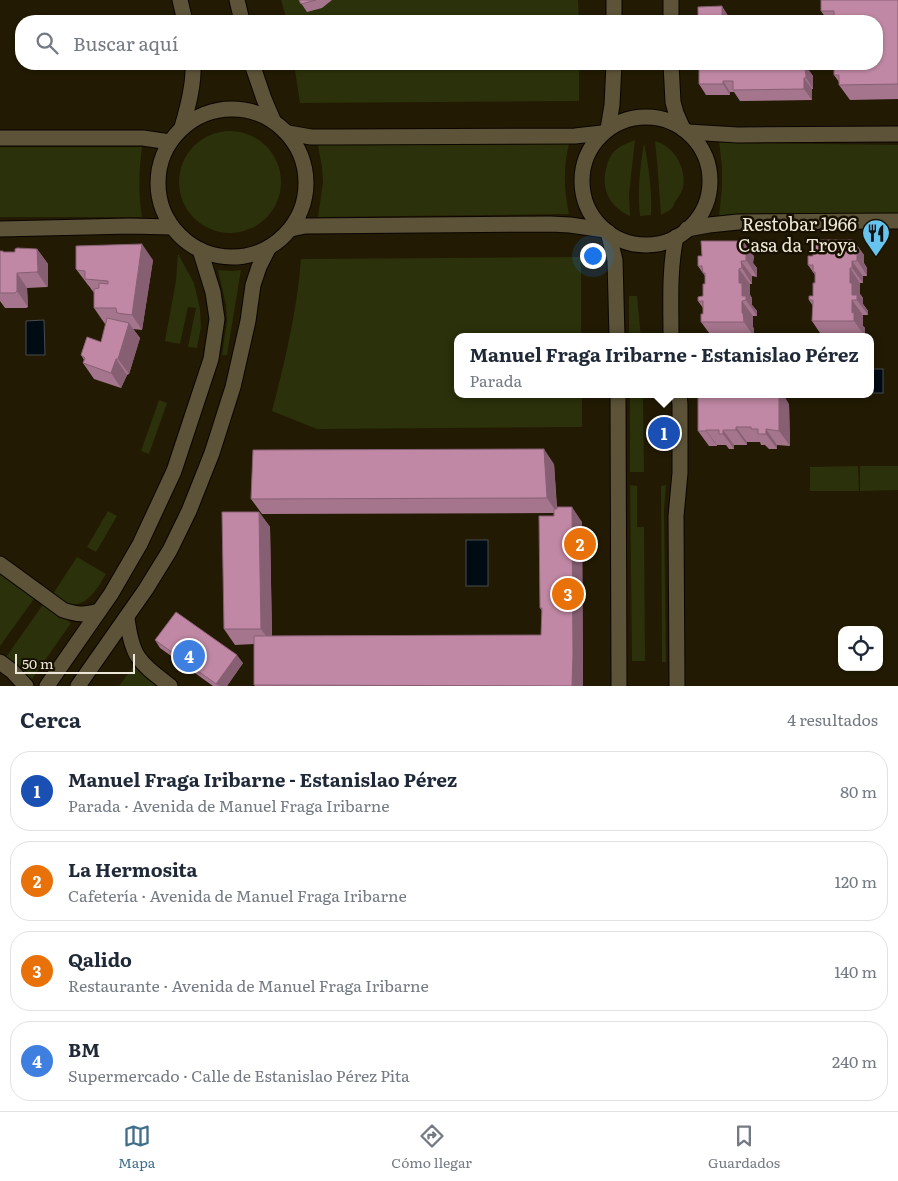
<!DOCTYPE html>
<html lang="es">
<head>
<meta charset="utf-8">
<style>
  :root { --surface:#fff; --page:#f6f6f7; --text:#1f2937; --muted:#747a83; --line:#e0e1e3; --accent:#3f6f8a }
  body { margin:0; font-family:Literata,serif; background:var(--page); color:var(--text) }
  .controls { position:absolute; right:15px; bottom:15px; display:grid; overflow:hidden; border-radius:10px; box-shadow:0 1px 4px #0004 }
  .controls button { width:45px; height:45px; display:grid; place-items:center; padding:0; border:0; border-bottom:1px solid var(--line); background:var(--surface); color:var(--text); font:25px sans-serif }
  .scale { position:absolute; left:15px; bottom:12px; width:120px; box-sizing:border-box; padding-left:5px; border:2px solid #ece7d8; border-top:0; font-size:14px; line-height:18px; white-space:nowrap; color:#ece7d8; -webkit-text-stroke:4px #181100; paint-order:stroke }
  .you { position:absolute; left:592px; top:255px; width:18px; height:18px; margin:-12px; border:4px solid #fff; border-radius:50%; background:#1a73e8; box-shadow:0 0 0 8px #1a73e833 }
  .badge { display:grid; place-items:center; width:32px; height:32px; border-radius:50%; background:var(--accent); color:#fff; font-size:16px; font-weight:700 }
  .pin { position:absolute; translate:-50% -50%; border:2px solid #fff; box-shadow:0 1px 5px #0006 }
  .popup { position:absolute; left:454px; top:333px; width:420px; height:65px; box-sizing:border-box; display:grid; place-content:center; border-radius:10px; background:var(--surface); filter:drop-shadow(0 1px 4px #0005); font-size:16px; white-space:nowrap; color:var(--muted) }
  .popup b { font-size:19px; color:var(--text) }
  .popup::after { content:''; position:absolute; left:50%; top:100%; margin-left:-10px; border:10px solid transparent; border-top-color:var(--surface) }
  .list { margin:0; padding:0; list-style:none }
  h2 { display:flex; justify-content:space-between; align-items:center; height:65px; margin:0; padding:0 20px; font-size:21px }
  h2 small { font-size:16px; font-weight:400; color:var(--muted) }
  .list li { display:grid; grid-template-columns:32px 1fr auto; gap:15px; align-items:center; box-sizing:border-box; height:80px; margin:0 10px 10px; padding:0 10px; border:1px solid var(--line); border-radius:20px }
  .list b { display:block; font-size:19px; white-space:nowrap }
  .list p { margin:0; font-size:16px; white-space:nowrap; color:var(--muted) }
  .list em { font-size:16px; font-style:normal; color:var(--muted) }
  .icon { flex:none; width:28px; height:28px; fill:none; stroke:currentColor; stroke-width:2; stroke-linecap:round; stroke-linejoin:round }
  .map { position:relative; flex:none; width:898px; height:686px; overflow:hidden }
  .search { position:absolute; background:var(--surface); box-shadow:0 1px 4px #0004; left:15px; right:15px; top:15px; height:55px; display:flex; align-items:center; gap:12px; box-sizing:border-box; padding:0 18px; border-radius:20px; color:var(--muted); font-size:19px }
  .sheet { height:425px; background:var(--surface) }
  nav { display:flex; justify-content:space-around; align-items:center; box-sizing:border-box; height:70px; border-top:1px solid var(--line); background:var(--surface); font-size:14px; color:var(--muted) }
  nav a { display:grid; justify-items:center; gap:2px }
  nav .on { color:var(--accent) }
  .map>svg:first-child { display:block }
  .green { fill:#2b310a }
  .water { fill:#000b14; stroke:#474d4f }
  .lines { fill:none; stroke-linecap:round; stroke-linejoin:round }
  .minor-casing { stroke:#0b0500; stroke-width:17 }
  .minor { stroke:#5c5338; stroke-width:15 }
  .wall { fill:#a5758d }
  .shaded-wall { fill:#865f73 }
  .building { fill:#c088a4; stroke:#865f73 }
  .labels { text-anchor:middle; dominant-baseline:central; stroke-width:5; stroke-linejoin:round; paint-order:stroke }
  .poi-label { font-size:18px; fill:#ece7d8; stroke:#181100; text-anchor:end }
</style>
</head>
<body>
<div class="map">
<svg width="898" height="686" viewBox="0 0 898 686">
  <rect width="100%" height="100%" fill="#221a02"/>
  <!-- green -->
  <g class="green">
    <polygon points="281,0 578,0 579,21 287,21"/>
    <polygon points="294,64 579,64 579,101 300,103"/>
    <circle cx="230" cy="182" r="51"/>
    <path d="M635,140L629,194L630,216C610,207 601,190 606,169C607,164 609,158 612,154C617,147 627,143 635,140Z"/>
    <path d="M655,141C674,146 687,168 683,188C681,193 678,198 675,202C674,205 673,207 671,209C669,211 664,213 661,215L657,161Z"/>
    <polygon points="719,141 732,143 898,145 898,213 730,214 719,216 722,188 722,167"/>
    <path d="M644,143C649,169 652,189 651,215L640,216C637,191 640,168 644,143Z"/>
    <path d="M569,144C563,168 564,189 569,214L318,217L323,182L322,168L318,145Z"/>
    <path d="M0,147H142C139,172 138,191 142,217H0Z"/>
    <polygon points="178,254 194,283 200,309 201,327 197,348 188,347 196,308 188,307 180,344 165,341 176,281"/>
    <path d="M581,257V337H458V394H582V427L317,429L272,411C285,361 297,311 301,259Z"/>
    <polygon points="218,270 232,271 241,270 227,355 222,355 227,321 226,305"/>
    <polygon points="629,296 637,296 641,337 629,337"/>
    <polygon points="630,394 643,394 644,472 630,472"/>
    <polygon points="159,400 167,403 149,454 141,451"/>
    <polygon points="858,466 859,491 810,491 810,467"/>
    <polygon points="860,466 898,466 898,490 860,491"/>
    <polygon points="630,485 637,486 637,527 644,527 645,661 632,661"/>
    <polygon points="666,485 664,510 666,662 662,662 661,486"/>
    <polygon points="108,511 117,516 96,552 87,547"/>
    <path d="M77,557L106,574C98,587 86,610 67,603C62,602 57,597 53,594Z"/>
    <polygon points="0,569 36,596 0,646"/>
    <polygon points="44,603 71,623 32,679 4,660"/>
    <polygon points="133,667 134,667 161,686 119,686"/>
  </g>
  <!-- water -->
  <g class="water">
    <polygon points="44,320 45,355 26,355 26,321"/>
    <rect x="870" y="369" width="13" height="24"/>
    <rect x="466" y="540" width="22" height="46"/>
  </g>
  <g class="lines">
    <!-- minor casing -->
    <g class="minor-casing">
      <g id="minor">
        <polyline points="180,0 185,21"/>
        <polyline points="237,0 242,21"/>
        <polyline points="614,0 614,21"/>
        <polyline points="671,0 671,21"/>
        <polyline points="252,64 264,99 273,120"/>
        <polyline points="671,64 673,102 676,113 683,129"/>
        <circle cx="232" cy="183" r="74"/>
        <circle cx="646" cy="181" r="64"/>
        <path d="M182,127C188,107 194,85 193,64"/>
        <polyline points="608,129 612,105 614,64"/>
        <polyline points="688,132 738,135 898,134"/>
        <polyline points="288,133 311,137 332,137 575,136 602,133"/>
        <polyline points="0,138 143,138 170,142"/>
        <polyline points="0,229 130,226 172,227"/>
        <polyline points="291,229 305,226 550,224 570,225 605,230"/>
        <polyline points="687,229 709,225 738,222 898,221"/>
        <polyline points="608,232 615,260 617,337"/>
        <path d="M671,337C671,304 669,270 676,237"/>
        <polyline points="618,394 619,686"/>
        <path d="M0,564L63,610C78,615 84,615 99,611"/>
        <path d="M127,618C132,658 139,662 170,686"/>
        <polyline points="0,662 12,671 26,686"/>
        <polyline points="47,686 111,594 140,544 174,471 211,359 217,319 213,292 200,250"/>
        <polyline points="78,686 146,589 170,550 189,511 212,453 233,387 248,321 253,285 259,267 269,247"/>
        <polyline points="677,686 676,516 680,473 680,405 679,394"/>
      </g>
    </g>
    <!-- minor -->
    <use href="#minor" class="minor"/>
  </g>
  <!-- wall -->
  <g class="wall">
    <polygon points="299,0 332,0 322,8 307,12"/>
    <polygon points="898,0 898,99 850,100 839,85 839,82 834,75 877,21 828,21 821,11"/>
    <polygon points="768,64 768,65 805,65 813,76 813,89 812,89 812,100 740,101 734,92 730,92 730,95 706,95 699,84"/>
    <polygon points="853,240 864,255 864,263 867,268 867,276 863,276 863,283 860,283 860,294 863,298 863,304 868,311 868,315 863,315 863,326 865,328 865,336 822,336 812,321 813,306 809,300 813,296 815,283 815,275 808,265 813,256"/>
    <polygon points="37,249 48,264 48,286 47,287 27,288 28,307 26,308 5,308 0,301 0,251 3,252 15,252"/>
    <polygon points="754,256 753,263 757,268 757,277 752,276 752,284 750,284 750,295 752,298 752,305 757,311 757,316 753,316 753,327 754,329 754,337 712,337 701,322 703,314 703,308 698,301 703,296 705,284 705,276 698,266"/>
    <polygon points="153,260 142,330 133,329 140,338 129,374 127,375 121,388 94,379 83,363 84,360 81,355 101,342 106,324 105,324 94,308 94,293 89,286 88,285 76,269"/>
    <polygon points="789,404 790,446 777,445 777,449 769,449 765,445 761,445 760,442 747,442 747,445 734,445 734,449 729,449 726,445 717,445 717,446 709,446 698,431"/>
    <polygon points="554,464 557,507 582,522 583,686 255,686 254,644 235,645 224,629 259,512 270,527 272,636 541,635 542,611 540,608 554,513 262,514 251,499"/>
    <polygon points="155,640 243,663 227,686 213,686 160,648"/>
  </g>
  <!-- shaded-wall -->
  <g class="shaded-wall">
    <polygon points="722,6 729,17 729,21 722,21"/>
    <polygon points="805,65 813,76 813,89 806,78"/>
    <polygon points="804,78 812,89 812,100 804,89"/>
    <polygon points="723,81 730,92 730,95 723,84"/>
    <polygon points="853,240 864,255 864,263 854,248"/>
    <polygon points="743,241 754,256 753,263 757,268 757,277 742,253"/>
    <polygon points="142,244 153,260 142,330 132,315"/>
    <polygon points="852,248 857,254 857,252 867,268 867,276 852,252"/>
    <polygon points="37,249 48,264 48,286 47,287 37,272"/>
    <polygon points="741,261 752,276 752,284 742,268"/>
    <polygon points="852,261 863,276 863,283 852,268"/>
    <polygon points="850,268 860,283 860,294 863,298 863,304 868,311 868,315 857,300 852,295 850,283"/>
    <polygon points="739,269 750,284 750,295 752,298 752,305 757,311 757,316 746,300 742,296 739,283"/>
    <polygon points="17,273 27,288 28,307 17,291"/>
    <polygon points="852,300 863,315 863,326 865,328 865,336 854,321 852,313"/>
    <polygon points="742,301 753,316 753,327 754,329 754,337 744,322 742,313"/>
    <polygon points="129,323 140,338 129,374 118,359"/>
    <polygon points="116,359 127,375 121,388 111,373"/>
    <polygon points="779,394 783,394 789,404 790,446 779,431"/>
    <polygon points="736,427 747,442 747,445 736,430"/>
    <polygon points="766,429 777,445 777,449 766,434"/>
    <polygon points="706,430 717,445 717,446 706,431"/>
    <polygon points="723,430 734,445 734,449 723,434"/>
    <polygon points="544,449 554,464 557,513 547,498"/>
    <polygon points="572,507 582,522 583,686 572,686"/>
    <polygon points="259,512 270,527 272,644 261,629"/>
    <polygon points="237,655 243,663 227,686 218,686 216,684"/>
  </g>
  <!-- building -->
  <g class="building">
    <polygon points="299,0 316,0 301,4"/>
    <polygon points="821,0 898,0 898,84 839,85 839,75 834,75 834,64 877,64 877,21 834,21 834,11 821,11"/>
    <polygon points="722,6 722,21 698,21 698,7"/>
    <polygon points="699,64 761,64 761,65 805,65 806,78 804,78 804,89 733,90 733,81 723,81 723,84 699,84"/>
    <polygon points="811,240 853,240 854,248 852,248 852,252 857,252 857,261 852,261 852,268 850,268 850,283 852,283 852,295 857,295 857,300 852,300 852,313 854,312 854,321 812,321 813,300 809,300 809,296 813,296 813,283 815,283 815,272 813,272 813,265 808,265 808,256 813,256"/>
    <polygon points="701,241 743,241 742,253 746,253 746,261 741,261 742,268 739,269 739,283 742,283 742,296 746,296 746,300 742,301 742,313 743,313 744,322 701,322 701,314 703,314 703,301 698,301 698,297 703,296 703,284 705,284 705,273 703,273 702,266 698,266 698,256 702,256"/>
    <polygon points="142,244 132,315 117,313 116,308 94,308 94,289 99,288 99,283 108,284 108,281 85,279 85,271 77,270 76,269 76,246"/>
    <polygon points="17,248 37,249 38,271 37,272 17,273 17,291 15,293 0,293 0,251 3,251 3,252 15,252 15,249"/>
    <polygon points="107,318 129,323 118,359 116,359 111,373 83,363 85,358 81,355 87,337 101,342"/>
    <polygon points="698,394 779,394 779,431 766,429 766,434 758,434 758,429 751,429 751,427 736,427 736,430 723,430 723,434 719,434 719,430 706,430 706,431 698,431"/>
    <polygon points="544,449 547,498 251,499 253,450"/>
    <polygon points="557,507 572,507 573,655 572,686 254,685 254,636 541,635 542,608 540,608 539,516 554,516 554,509 557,509"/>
    <polygon points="222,512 259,512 261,629 224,629"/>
    <polygon points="176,612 237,655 216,684 155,640"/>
  </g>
  <!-- icons -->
  <defs>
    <g id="restaurant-pin" transform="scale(1.4375)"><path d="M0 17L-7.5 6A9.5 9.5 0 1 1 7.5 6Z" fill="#66c4ef" stroke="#181100"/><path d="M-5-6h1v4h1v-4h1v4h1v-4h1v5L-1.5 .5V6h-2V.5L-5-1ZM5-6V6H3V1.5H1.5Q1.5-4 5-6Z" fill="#111"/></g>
  </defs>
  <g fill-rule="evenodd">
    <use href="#restaurant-pin" x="876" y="233"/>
  </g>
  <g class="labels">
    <!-- poi labels -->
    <g class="poi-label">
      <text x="857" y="223">Restobar 1966<tspan x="857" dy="21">Casa da Troya</tspan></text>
    </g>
  </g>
</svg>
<div class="controls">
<button><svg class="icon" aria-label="locate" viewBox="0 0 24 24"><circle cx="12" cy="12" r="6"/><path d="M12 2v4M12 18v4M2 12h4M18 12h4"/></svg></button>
</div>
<div class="scale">50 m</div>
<div class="you"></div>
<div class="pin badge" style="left:664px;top:433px;background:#1a4fb4">1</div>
<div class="popup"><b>Manuel Fraga Iribarne - Estanislao Pérez</b>Parada</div>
<div class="pin badge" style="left:580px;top:544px;background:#e8710a">2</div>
<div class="pin badge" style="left:568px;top:594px;background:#e8710a">3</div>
<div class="pin badge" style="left:189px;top:656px;background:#3f7fe0">4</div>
<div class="search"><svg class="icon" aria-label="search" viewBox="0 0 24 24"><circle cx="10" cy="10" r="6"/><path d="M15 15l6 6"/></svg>Buscar aquí</div>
</div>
<section class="sheet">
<h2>Cerca<small>4 resultados</small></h2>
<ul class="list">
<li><span class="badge" style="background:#1a4fb4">1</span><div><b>Manuel Fraga Iribarne - Estanislao Pérez</b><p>Parada · Avenida de Manuel Fraga Iribarne</p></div><em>80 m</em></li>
<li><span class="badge" style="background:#e8710a">2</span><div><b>La Hermosita</b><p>Cafetería · Avenida de Manuel Fraga Iribarne</p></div><em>120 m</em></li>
<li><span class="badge" style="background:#e8710a">3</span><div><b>Qalido</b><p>Restaurante · Avenida de Manuel Fraga Iribarne</p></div><em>140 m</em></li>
<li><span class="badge" style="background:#3f7fe0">4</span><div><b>BM</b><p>Supermercado · Calle de Estanislao Pérez Pita</p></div><em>240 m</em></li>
</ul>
</section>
<nav>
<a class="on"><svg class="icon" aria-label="map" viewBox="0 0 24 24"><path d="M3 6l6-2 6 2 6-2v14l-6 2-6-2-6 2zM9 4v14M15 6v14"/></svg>Mapa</a>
<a><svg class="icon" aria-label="directions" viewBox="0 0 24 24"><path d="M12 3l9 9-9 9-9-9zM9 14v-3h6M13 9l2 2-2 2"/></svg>Cómo llegar</a>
<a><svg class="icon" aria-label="saved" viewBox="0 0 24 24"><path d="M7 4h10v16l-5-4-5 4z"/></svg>Guardados</a>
</nav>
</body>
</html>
